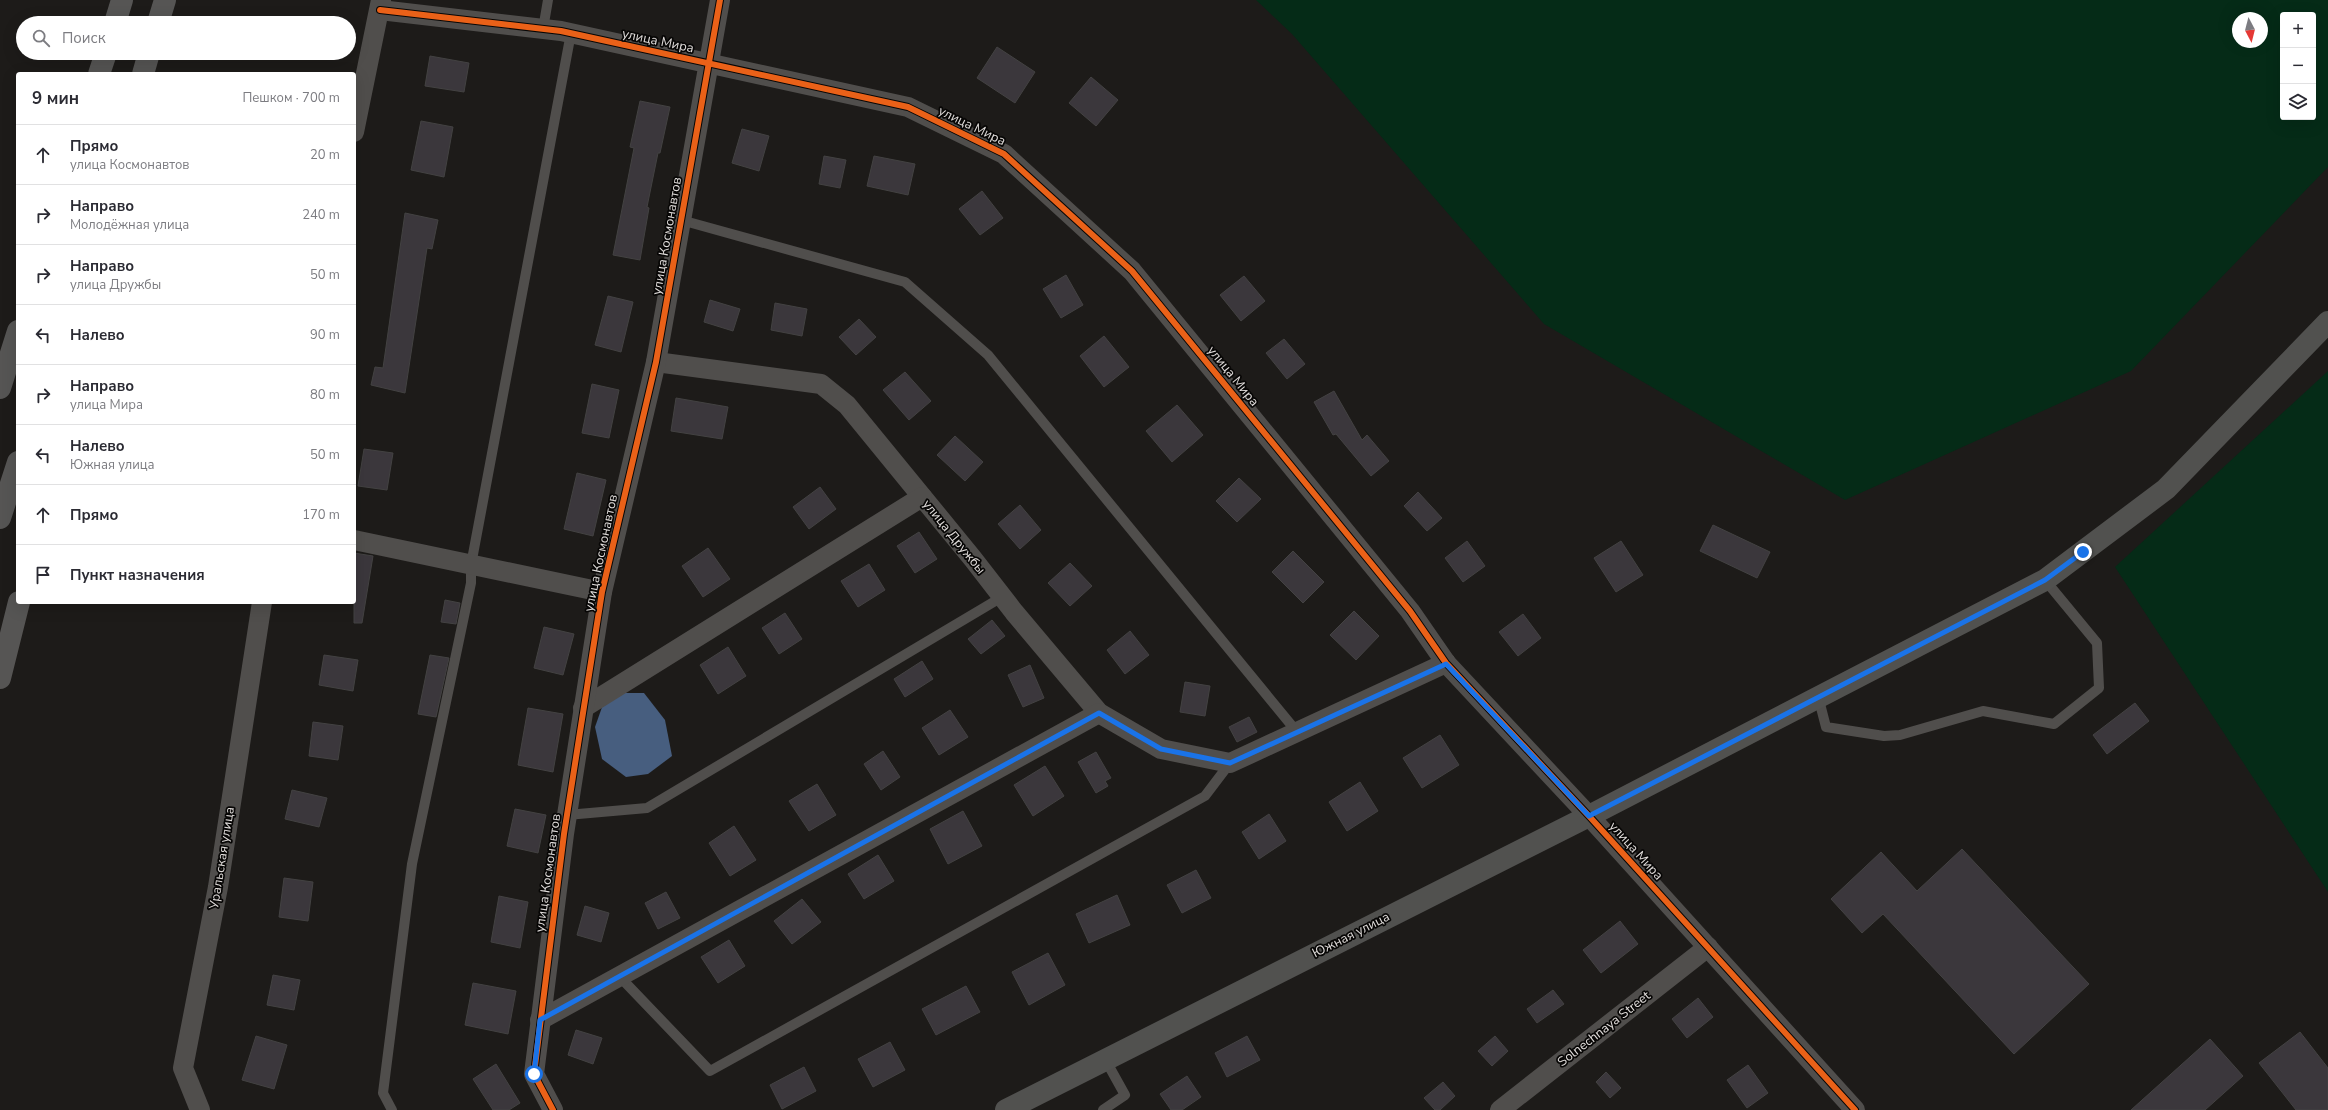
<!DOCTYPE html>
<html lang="ru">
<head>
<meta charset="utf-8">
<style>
  :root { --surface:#fff; --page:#f7f7f7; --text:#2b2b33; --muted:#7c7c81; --line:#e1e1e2 }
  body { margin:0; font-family:"Nunito Sans",sans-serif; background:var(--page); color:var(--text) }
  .controls { position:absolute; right:12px; top:12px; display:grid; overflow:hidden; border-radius:4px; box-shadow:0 4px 16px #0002 }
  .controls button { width:36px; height:36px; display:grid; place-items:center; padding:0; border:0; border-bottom:1px solid var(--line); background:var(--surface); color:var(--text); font:20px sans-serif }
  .compass { position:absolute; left:2232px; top:12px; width:36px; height:36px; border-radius:50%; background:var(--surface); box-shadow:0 4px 16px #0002; rotate:173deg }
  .stop { position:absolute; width:12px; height:12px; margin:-9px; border:3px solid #1a73e8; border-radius:50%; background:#fff }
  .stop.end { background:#1a73e8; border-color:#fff; box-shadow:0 1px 4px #0008 }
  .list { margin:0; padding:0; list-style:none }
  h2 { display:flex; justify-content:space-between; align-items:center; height:52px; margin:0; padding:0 16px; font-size:17px }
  h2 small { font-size:13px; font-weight:400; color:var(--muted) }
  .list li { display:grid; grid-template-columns:26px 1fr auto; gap:12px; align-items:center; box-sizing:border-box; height:60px; padding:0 16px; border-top:1px solid var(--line) }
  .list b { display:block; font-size:15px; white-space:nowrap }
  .list p { margin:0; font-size:13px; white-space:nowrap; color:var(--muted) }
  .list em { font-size:13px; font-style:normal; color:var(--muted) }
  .icon { flex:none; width:22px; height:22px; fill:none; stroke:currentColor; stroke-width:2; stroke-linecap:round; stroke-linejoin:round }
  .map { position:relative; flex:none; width:2328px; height:1110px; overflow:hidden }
  .search { position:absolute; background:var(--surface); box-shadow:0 4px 16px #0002; left:16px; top:16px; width:340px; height:44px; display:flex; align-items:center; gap:10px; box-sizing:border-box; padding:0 14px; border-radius:22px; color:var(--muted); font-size:15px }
  .panel { position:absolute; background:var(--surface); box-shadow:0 4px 16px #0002; left:16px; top:72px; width:340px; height:532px; border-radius:4px }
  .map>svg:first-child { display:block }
  .green { fill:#052b17; fill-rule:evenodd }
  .water { fill:#475e7f }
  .building { fill:#3b373c; stroke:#434242 }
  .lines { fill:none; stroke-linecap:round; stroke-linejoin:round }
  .lane { stroke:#504e4c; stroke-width:10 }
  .street { stroke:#504e4c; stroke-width:20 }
  .secondary { stroke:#51514f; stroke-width:22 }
  .highway { stroke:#565554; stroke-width:22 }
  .cycleway-casing { stroke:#070605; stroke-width:8 }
  .cycleway { stroke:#ea6118; stroke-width:6 }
  .route { stroke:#1a73e8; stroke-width:5 }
  .labels { text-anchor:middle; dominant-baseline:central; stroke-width:3.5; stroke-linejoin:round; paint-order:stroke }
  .street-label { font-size:13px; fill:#e1dddb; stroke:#070605 }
</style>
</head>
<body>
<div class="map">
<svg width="2328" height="1110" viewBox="0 0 2328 1110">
  <rect width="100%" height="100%" fill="#1d1b19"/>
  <!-- green -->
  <g class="green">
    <path d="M1256,0H2328V167L2131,371L1845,500L1544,324L1292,34ZM2283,15H2313V117H2283ZM2238,18H2262V42H2238Z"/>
    <polygon points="2328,371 2328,892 2115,567"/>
  </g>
  <!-- water -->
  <polygon class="water" points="607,693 644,693 665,720 672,756 648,774 626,777 602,759 595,727"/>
  <!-- building -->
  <g class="building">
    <polygon points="997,47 1035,72 1015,103 977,78"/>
    <polygon points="430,56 469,63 464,92 425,86"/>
    <polygon points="1091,77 1118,100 1096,126 1069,103"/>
    <polygon points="640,101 670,107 660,153 658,153 647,207 649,208 640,260 613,255 634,148 630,147"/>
    <polygon points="421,121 453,127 444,177 411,170"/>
    <polygon points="742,129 769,136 759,171 732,163"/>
    <polygon points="824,156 846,160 840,188 819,184"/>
    <polygon points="874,156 915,164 908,195 867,186"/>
    <polygon points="982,191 1003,218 980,235 959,209"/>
    <polygon points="405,213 438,220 432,249 427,248 405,393 371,385 375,367 383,368"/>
    <polygon points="1066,275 1083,305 1061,318 1043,289"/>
    <polygon points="1244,276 1265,301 1241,321 1220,295"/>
    <polygon points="608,296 633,302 621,352 595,345"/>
    <polygon points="710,300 740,309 733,331 704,322"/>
    <polygon points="775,303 807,309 802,336 771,330"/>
    <polygon points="859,319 876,337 856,355 839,337"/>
    <polygon points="1104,336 1129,367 1104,387 1080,356"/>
    <polygon points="1284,339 1305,364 1287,379 1266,353"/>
    <polygon points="905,372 931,401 909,420 883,390"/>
    <polygon points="592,384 619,390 609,438 582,433"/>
    <polygon points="1334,391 1362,440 1367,435 1389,461 1371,476 1336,434 1333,435 1314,402"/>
    <polygon points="676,398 728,407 722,439 671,431"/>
    <polygon points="1177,405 1203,435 1172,462 1146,431"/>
    <polygon points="955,436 983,462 965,481 937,455"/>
    <polygon points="364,449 393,453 387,490 358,486"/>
    <polygon points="577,473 606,480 593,536 564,529"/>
    <polygon points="1239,478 1261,499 1237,522 1216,501"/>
    <polygon points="820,487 836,509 809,529 793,507"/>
    <polygon points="1418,492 1442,518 1427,531 1404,506"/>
    <polygon points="1020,505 1041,530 1020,549 998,524"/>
    <polygon points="1713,525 1770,552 1757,578 1700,551"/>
    <polygon points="919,532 937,559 915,573 897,546"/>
    <polygon points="1467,541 1485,566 1463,582 1445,558"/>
    <polygon points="1621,541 1643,575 1616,592 1594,558"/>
    <polygon points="708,548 730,579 703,597 682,566"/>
    <polygon points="1293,551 1324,582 1303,603 1272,572"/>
    <polygon points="354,553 373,556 362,623 354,623"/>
    <polygon points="1070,563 1092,586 1070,606 1048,583"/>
    <polygon points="869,564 885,590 858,607 841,581"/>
    <polygon points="445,600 460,603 456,624 441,622"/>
    <polygon points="1354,611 1379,636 1356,660 1330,635"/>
    <polygon points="785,613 802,639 779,654 762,628"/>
    <polygon points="1523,614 1541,638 1518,656 1499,632"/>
    <polygon points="992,620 1005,636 981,654 968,639"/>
    <polygon points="544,627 574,634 563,675 534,668"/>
    <polygon points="1130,631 1149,655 1125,674 1107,650"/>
    <polygon points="728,647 746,676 718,694 700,665"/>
    <polygon points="324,655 358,660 353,691 319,685"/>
    <polygon points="430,655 449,658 436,717 418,714"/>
    <polygon points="922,661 933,679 905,697 894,679"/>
    <polygon points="1030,665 1044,698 1023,707 1008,675"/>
    <polygon points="1185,682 1210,686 1205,716 1180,712"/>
    <polygon points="2135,703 2149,721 2107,754 2093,735"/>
    <polygon points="528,708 563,714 553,772 518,765"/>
    <polygon points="950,710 968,737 939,755 922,728"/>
    <polygon points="1249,717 1257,732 1237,742 1229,727"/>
    <polygon points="313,722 343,726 338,760 309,756"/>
    <polygon points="1440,735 1459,765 1422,788 1403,758"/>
    <polygon points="883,751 900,777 881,790 864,764"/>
    <polygon points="1096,752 1111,778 1105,781 1108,786 1096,793 1078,762"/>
    <polygon points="1045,766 1064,796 1033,816 1014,785"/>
    <polygon points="1360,782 1378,811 1347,831 1329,802"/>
    <polygon points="817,784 836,815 809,831 789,801"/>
    <polygon points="292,790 327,798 319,827 285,819"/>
    <polygon points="515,809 546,815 538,853 507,846"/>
    <polygon points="963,811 982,846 948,864 930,829"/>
    <polygon points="1269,814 1286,841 1259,859 1242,832"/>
    <polygon points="734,826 756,860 730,876 709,843"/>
    <polygon points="1962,849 2089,984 2014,1054 1883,914 1862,933 1831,899 1881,852 1917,891"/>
    <polygon points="878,855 894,881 864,899 848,874"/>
    <polygon points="1196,870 1211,898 1182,913 1167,885"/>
    <polygon points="284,878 313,882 308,921 279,917"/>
    <polygon points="666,892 680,918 658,929 645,903"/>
    <polygon points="1117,895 1130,925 1089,943 1076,914"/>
    <polygon points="499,896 528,902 520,948 491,942"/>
    <polygon points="802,899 821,922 792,944 774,921"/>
    <polygon points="585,906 609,913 601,942 577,935"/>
    <polygon points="1620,921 1638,944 1601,973 1583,950"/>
    <polygon points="729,940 745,966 718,983 701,957"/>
    <polygon points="1048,953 1065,985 1029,1005 1012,972"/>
    <polygon points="273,975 300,980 294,1010 267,1005"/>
    <polygon points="473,983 516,991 508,1034 465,1025"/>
    <polygon points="966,986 980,1012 936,1035 922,1009"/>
    <polygon points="1553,990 1564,1004 1537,1023 1527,1009"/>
    <polygon points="1698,998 1713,1017 1687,1038 1672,1019"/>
    <polygon points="576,1030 602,1038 593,1064 568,1055"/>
    <polygon points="2300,1032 2328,1068 2328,1110 2296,1110 2259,1063"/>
    <polygon points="256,1036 287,1045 274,1089 242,1080"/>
    <polygon points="1247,1036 1260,1060 1227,1077 1215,1053"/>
    <polygon points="1495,1036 1508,1051 1492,1066 1478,1051"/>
    <polygon points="2210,1039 2243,1076 2205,1110 2131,1110"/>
    <polygon points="890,1042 905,1070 873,1087 858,1059"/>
    <polygon points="496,1064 520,1103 509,1110 493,1110 473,1079"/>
    <polygon points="1748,1065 1768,1093 1747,1108 1727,1080"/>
    <polygon points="804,1067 816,1091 782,1109 770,1085"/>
    <polygon points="1606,1072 1621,1088 1610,1098 1596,1082"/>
    <polygon points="1187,1076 1201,1097 1182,1110 1171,1110 1160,1094"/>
    <polygon points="1443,1082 1455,1096 1440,1110 1435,1110 1424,1098"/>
  </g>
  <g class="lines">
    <!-- lane -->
    <g class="lane">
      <polyline points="543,29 548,0"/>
      <polyline points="681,220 905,282 988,355 1297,732"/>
      <polyline points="1818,696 1826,727 1884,736 1900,735 1983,711 2054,724 2099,688 2097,643 2045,580"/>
      <polyline points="567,815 647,808 1002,597"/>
      <polyline points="619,976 710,1071 1205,796 1230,763"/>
      <polyline points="392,1110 383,1093 412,864 471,583 471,565 571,33"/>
      <polyline points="1103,1110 1125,1095 1105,1059"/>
    </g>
    <!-- street -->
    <g class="street">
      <polyline points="380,10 561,31 908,107 1004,154 1132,271 1410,611 1446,663 1589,816 1855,1110"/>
      <polyline points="354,132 381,0"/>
      <polyline points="656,362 821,384 847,405 973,559 1014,612 1099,713 1161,749 1230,763 1446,663"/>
      <polyline points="354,540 602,592"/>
      <polyline points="583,708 922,497"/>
      <polyline points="540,1020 1099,713"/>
      <polyline points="200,1110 183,1068 218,887 262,602"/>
      <polyline points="553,1110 534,1074 564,834 602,592 656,362 720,0"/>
      <polyline points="1500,1110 1708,947"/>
    </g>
    <!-- secondary -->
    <polyline class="secondary" points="1006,1110 1589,816 2045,580 2166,489 2328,322"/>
    <!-- highway -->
    <g class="highway">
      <polyline points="115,23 122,0"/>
      <polyline points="158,23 165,0"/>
      <polyline points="99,74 106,53"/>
      <polyline points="143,74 149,53"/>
      <polyline points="0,388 18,331"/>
      <polyline points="0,518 18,462"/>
      <polyline points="0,678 19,602"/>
    </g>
    <!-- cycleway casing -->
    <g class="cycleway-casing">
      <g id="cycleway">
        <polyline points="380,10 561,31 908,107 1004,154 1132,271 1410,611 1446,663 1589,816 1855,1110"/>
        <polyline points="553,1110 534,1074 564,834 602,592 656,362 720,0"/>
      </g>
    </g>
    <!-- cycleway -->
    <use href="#cycleway" class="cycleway"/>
  </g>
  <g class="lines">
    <!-- route -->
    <polyline class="route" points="534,1074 540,1020 1099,713 1161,749 1230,763 1446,664 1589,816 2045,580 2083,552"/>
  </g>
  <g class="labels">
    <!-- street labels -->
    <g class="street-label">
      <text transform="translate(658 41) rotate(12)">улица Мира</text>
      <text transform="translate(972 126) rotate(26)">улица Мира</text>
      <text transform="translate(667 236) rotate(-80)">улица Космонавтов</text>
      <text transform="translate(1233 376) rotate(51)">улица Мира</text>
      <text transform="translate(954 537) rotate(51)">улица Дружбы</text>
      <text transform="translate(601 553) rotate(-78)">улица Космонавтов</text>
      <text transform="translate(1636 851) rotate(48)">улица Мира</text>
      <text transform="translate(222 858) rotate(-81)">Уральская улица</text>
      <text transform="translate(548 873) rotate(-82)">улица Космонавтов</text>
      <text transform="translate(1351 935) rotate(-27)">Южная улица</text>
      <text transform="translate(1604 1029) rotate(-38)">Solnechnaya Street</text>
    </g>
  </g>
</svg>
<div class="controls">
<button>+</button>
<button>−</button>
<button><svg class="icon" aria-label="layers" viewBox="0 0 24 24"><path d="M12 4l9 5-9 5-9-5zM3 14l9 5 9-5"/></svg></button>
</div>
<svg class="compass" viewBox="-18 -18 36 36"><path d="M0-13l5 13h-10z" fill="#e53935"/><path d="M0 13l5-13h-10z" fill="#7c7c81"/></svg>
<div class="stop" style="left:534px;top:1074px"></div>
<div class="stop end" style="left:2083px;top:552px"></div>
<div class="search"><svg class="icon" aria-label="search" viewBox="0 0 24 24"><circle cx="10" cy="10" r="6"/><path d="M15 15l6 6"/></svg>Поиск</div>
<section class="panel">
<h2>9 мин<small>Пешком · 700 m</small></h2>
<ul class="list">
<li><svg class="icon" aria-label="ahead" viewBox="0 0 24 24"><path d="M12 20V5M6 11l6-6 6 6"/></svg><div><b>Прямо</b><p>улица Космонавтов</p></div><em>20 m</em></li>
<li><svg class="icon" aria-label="right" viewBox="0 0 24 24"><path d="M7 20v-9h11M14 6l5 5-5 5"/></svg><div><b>Направо</b><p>Молодёжная улица</p></div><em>240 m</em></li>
<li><svg class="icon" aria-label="right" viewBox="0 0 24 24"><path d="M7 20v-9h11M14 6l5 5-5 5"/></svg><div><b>Направо</b><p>улица Дружбы</p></div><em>50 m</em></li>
<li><svg class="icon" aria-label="left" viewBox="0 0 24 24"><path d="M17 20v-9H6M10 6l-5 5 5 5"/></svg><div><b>Налево</b></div><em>90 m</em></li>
<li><svg class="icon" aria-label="right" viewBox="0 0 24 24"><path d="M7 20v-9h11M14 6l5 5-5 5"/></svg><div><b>Направо</b><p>улица Мира</p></div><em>80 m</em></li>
<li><svg class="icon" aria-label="left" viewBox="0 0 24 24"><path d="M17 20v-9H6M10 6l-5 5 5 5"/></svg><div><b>Налево</b><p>Южная улица</p></div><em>50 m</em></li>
<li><svg class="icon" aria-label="ahead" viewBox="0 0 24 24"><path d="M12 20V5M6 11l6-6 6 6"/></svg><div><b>Прямо</b></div><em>170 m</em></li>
<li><svg class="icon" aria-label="arrive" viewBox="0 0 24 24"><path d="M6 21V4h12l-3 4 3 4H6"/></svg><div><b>Пункт назначения</b></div></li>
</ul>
</section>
</div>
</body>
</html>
